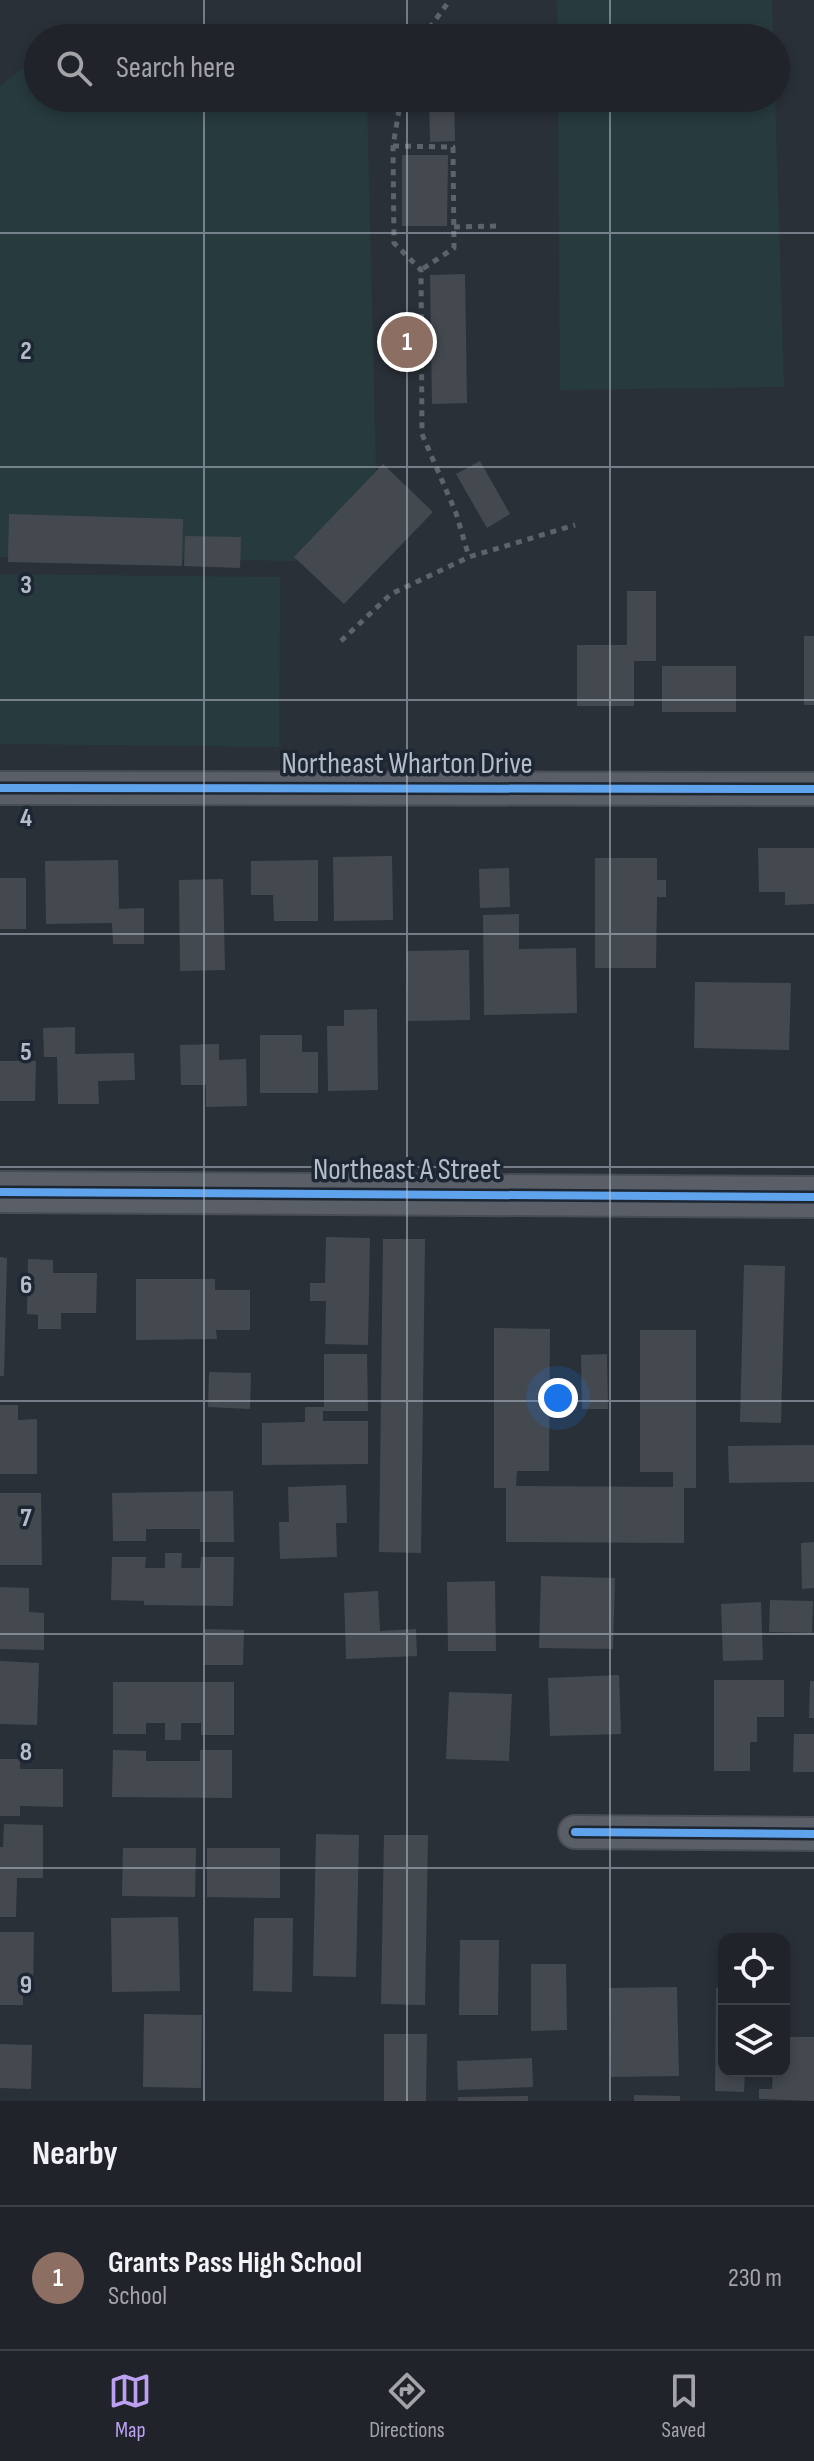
<!DOCTYPE html>
<html lang="en">
<head>
<meta charset="utf-8">
<style>
  :root { --surface:#20242a; --page:#2d3036; --text:#f1f3f6; --muted:#a2a4a8; --line:#3d4147; --accent:#bca0f2 }
  body { margin:0; font-family:"Sofia Sans Condensed",sans-serif; background:var(--page); color:var(--text) }
  .controls { position:absolute; right:24px; bottom:24px; display:grid; overflow:hidden; border-radius:16px; box-shadow:0 4px 12px #0003 }
  .controls button { width:72px; height:72px; display:grid; place-items:center; padding:0; border:0; border-bottom:2px solid var(--line); background:var(--surface); color:var(--text); font:40px sans-serif }
  .you { position:absolute; left:558px; top:1398px; width:28px; height:28px; margin:-20px; border:6px solid #fff; border-radius:50%; background:#1a73e8; box-shadow:0 0 0 12px #1a73e833 }
  .badge { display:grid; place-items:center; width:52px; height:52px; border-radius:50%; background:var(--accent); color:#fff; font-size:26px; font-weight:700 }
  .pin { position:absolute; translate:-50% -50%; border:4px solid #fff; box-shadow:0 2px 8px #0006 }
  .list { margin:0; padding:0; list-style:none }
  h2 { display:flex; justify-content:space-between; align-items:center; height:104px; margin:0; padding:0 32px; font-size:34px }
  h2 small { font-size:26px; font-weight:400; color:var(--muted) }
  .list li { display:grid; grid-template-columns:52px 1fr auto; gap:24px; align-items:center; box-sizing:border-box; height:144px; padding:0 32px; border-top:2px solid var(--line) }
  .list b { display:block; font-size:30px; white-space:nowrap }
  .list p { margin:0; font-size:26px; white-space:nowrap; color:var(--muted) }
  .list em { font-size:26px; font-style:normal; color:var(--muted) }
  .icon { flex:none; width:44px; height:44px; fill:none; stroke:currentColor; stroke-width:2; stroke-linecap:round; stroke-linejoin:round }
  .map { position:relative; flex:none; width:814px; height:2101px; overflow:hidden }
  .search { position:absolute; background:var(--surface); box-shadow:0 4px 12px #0003; left:24px; right:24px; top:24px; height:88px; display:flex; align-items:center; gap:20px; box-sizing:border-box; padding:0 28px; border-radius:44px; color:var(--muted); font-size:30px }
  .sheet { height:248px; background:var(--surface) }
  nav { display:flex; justify-content:space-around; align-items:center; box-sizing:border-box; height:112px; border-top:2px solid var(--line); background:var(--surface); font-size:22px; color:var(--muted) }
  nav a { display:grid; justify-items:center; gap:4px }
  nav .on { color:var(--accent) }
  .map>svg:first-child { display:block }
  .green { fill:#273a3e }
  .building { fill:#444950 }
  .lines { fill:none; stroke-linecap:round; stroke-linejoin:round }
  .minor-casing { stroke:#484c53; stroke-width:36 }
  .tertiary-casing { stroke:#484c53; stroke-width:44 }
  .path { stroke:#5d636a; stroke-width:5; stroke-dasharray:6 6; stroke-linecap:butt }
  .minor { stroke:#5a5e66; stroke-width:32 }
  .tertiary { stroke:#5a5e66; stroke-width:40 }
  .cycleway-casing { stroke:#1d2633; stroke-width:13 }
  .cycleway { stroke:#60a3ed; stroke-width:8 }
  .grid { fill:none; stroke:#b4bcc9; stroke-width:2; stroke-opacity:0.55 }
  .labels { text-anchor:middle; dominant-baseline:central; stroke-width:7; stroke-linejoin:round; paint-order:stroke }
  .street-label { font-size:30px; fill:#b4bcc9; stroke:#1d2633 }
  .grid-label { font-size:26px; text-anchor:middle; font-weight:bold; fill:#b4bcc9; stroke:#1d2633; stroke-width:7; stroke-linejoin:round; paint-order:stroke }
</style>
</head>
<body>
<div class="map">
<svg width="814" height="2101" viewBox="0 0 814 2101">
  <rect width="100%" height="100%" fill="#2a3038"/>
  <!-- green -->
  <g class="green">
    <polygon points="557,0 772,0 773,38 558,38"/>
    <polygon points="38,56 38,98 367,98 376,471 295,561 0,557 0,86"/>
    <polygon points="558,98 775,98 784,387 560,390"/>
    <polygon points="0,574 280,577 279,747 0,744"/>
  </g>
  <!-- building -->
  <g class="building">
    <polygon points="429,98 454,98 455,141 430,142"/>
    <polygon points="402,155 448,155 447,226 402,226"/>
    <polygon points="465,274 467,403 432,404 430,275"/>
    <polygon points="480,461 510,514 487,528 456,474"/>
    <polygon points="383,464 433,512 344,604 294,557"/>
    <polygon points="9,514 183,519 182,566 8,562"/>
    <polygon points="185,536 241,537 240,568 184,566"/>
    <polygon points="627,591 656,591 656,661 634,661 634,706 577,706 577,645 627,645"/>
    <rect x="804" y="636" width="10" height="69"/>
    <rect x="662" y="666" width="74" height="46"/>
    <polygon points="758,848 814,848 814,904 785,905 785,892 759,892"/>
    <polygon points="392,856 393,920 334,921 333,857"/>
    <polygon points="595,858 657,858 657,880 666,880 666,897 657,897 656,968 595,968"/>
    <polygon points="118,860 119,909 144,908 144,944 113,944 112,923 46,924 45,861"/>
    <polygon points="318,860 318,921 274,921 273,895 251,895 251,861"/>
    <polygon points="509,868 510,907 480,908 479,869"/>
    <rect x="0" y="878" width="26" height="51"/>
    <polygon points="223,879 225,970 180,971 179,880"/>
    <polygon points="519,914 519,949 576,948 577,1013 484,1015 483,915"/>
    <polygon points="469,950 470,1020 408,1021 407,951"/>
    <polygon points="695,982 791,983 789,1050 694,1048"/>
    <polygon points="377,1009 378,1090 328,1091 327,1026 344,1026 344,1010"/>
    <polygon points="75,1027 75,1054 134,1053 135,1080 98,1081 99,1104 58,1104 57,1057 44,1057 43,1028"/>
    <polygon points="260,1035 302,1035 302,1052 318,1052 318,1093 260,1093"/>
    <polygon points="219,1044 219,1060 246,1059 247,1106 206,1107 206,1085 181,1085 180,1045"/>
    <polygon points="0,1061 36,1061 35,1101 0,1101"/>
    <polygon points="326,1237 370,1238 368,1345 325,1344 326,1301 310,1301 310,1283 325,1283"/>
    <polygon points="383,1239 425,1239 421,1553 379,1552"/>
    <polygon points="0,1257 7,1258 4,1376 0,1376"/>
    <polygon points="28,1259 53,1260 53,1273 97,1273 96,1313 61,1313 61,1329 38,1329 38,1315 27,1314"/>
    <polygon points="744,1265 785,1266 781,1423 740,1422"/>
    <polygon points="136,1279 215,1279 215,1290 250,1290 250,1330 216,1330 217,1339 136,1340"/>
    <polygon points="494,1328 550,1329 549,1471 517,1471 516,1486 673,1487 673,1472 640,1472 640,1330 696,1330 696,1488 684,1488 684,1543 506,1542 506,1488 494,1488"/>
    <polygon points="324,1354 367,1354 368,1411 323,1411 323,1421 368,1421 368,1464 262,1465 262,1423 305,1422 305,1407 324,1407"/>
    <polygon points="607,1354 608,1409 582,1409 581,1355"/>
    <polygon points="209,1372 251,1373 250,1409 208,1407"/>
    <polygon points="0,1405 18,1405 18,1420 37,1419 37,1474 0,1474"/>
    <polygon points="814,1445 814,1482 729,1483 728,1446"/>
    <polygon points="346,1485 347,1523 336,1523 337,1557 280,1559 279,1522 289,1522 288,1487"/>
    <polygon points="233,1491 234,1542 200,1542 200,1529 146,1529 146,1541 113,1541 112,1493"/>
    <polygon points="0,1493 41,1493 42,1565 0,1565"/>
    <polygon points="814,1542 814,1588 802,1589 801,1543"/>
    <polygon points="165,1553 182,1553 181,1568 200,1568 201,1557 234,1557 233,1606 144,1605 144,1601 111,1600 112,1557 146,1557 145,1568 165,1568"/>
    <polygon points="541,1576 615,1578 613,1649 539,1648"/>
    <polygon points="495,1581 496,1651 448,1651 447,1582"/>
    <polygon points="0,1587 29,1588 29,1612 44,1613 44,1650 0,1649"/>
    <polygon points="378,1591 380,1631 416,1629 417,1656 346,1659 344,1593"/>
    <polygon points="770,1600 813,1601 812,1633 769,1632"/>
    <polygon points="761,1602 763,1660 723,1661 721,1604"/>
    <polygon points="204,1629 244,1630 243,1665 204,1665"/>
    <polygon points="0,1661 39,1663 37,1725 0,1724"/>
    <polygon points="619,1675 621,1734 550,1736 548,1678"/>
    <polygon points="714,1680 784,1680 784,1717 757,1717 757,1742 750,1742 750,1771 714,1771"/>
    <polygon points="810,1681 814,1681 814,1718 809,1718"/>
    <polygon points="113,1682 234,1682 234,1735 201,1735 201,1723 181,1723 181,1740 165,1740 165,1723 146,1723 146,1734 113,1734"/>
    <polygon points="449,1692 512,1694 509,1761 446,1759"/>
    <polygon points="794,1734 814,1734 814,1772 793,1772"/>
    <polygon points="113,1750 146,1751 146,1761 200,1761 200,1750 232,1750 232,1798 112,1797"/>
    <polygon points="0,1759 20,1759 20,1769 63,1769 63,1807 20,1806 20,1816 0,1816"/>
    <polygon points="4,1824 43,1825 43,1878 17,1878 16,1917 0,1917 0,1847 3,1847"/>
    <polygon points="316,1834 359,1835 356,1977 313,1976"/>
    <polygon points="384,1835 428,1835 425,2005 381,2004"/>
    <polygon points="123,1848 196,1848 195,1897 122,1896"/>
    <polygon points="207,1848 280,1848 280,1898 207,1897"/>
    <polygon points="178,1917 180,1991 112,1992 111,1918"/>
    <polygon points="254,1918 293,1918 292,1992 253,1991"/>
    <polygon points="0,1932 34,1932 33,1993 23,1992 23,2005 0,2005"/>
    <polygon points="460,1940 499,1940 498,2015 459,2015"/>
    <polygon points="531,1964 566,1964 567,2030 531,2031"/>
    <polygon points="677,1987 679,2076 611,2077 609,1988"/>
    <polygon points="716,1988 724,1988 724,2071 745,2071 744,2092 715,2091"/>
    <polygon points="144,2014 202,2015 201,2088 143,2087"/>
    <polygon points="384,2034 427,2034 426,2101 384,2101"/>
    <polygon points="784,2037 814,2037 814,2101 759,2099 759,2089 772,2089 773,2071 784,2071"/>
    <polygon points="0,2044 32,2045 31,2089 0,2088"/>
    <polygon points="532,2058 533,2087 458,2090 457,2061"/>
    <polygon points="634,2095 680,2096 680,2101 634,2101"/>
    <polygon points="528,2096 528,2101 458,2101 458,2097"/>
  </g>
  <g class="lines">
    <!-- minor casing -->
    <g class="minor-casing">
      <g id="minor">
        <polyline points="0,788 814,789"/>
        <polyline points="575,1832 814,1834"/>
      </g>
    </g>
    <!-- tertiary casing -->
    <g class="tertiary-casing">
      <polyline id="tertiary" points="0,1192 814,1197"/>
    </g>
    <!-- path -->
    <g class="path">
      <polyline points="422,38 450,0"/>
      <polyline points="401,98 393,146 394,243 421,270 422,434 456,513 469,557"/>
      <polyline points="393,146 453,147 454,248 421,270"/>
      <polyline points="454,227 497,226"/>
      <polyline points="341,641 391,594 469,557 575,525"/>
    </g>
    <!-- minor -->
    <use href="#minor" class="minor"/>
    <!-- tertiary -->
    <use href="#tertiary" class="tertiary"/>
    <!-- cycleway casing -->
    <g class="cycleway-casing">
      <g id="cycleway">
        <polyline points="0,788 814,789"/>
        <polyline points="0,1192 814,1197"/>
        <polyline points="575,1832 814,1834"/>
      </g>
    </g>
    <!-- cycleway -->
    <use href="#cycleway" class="cycleway"/>
  </g>
  <!-- grid -->
  <path class="grid" d="M204,0V38M407,0V38M610,0V38M204,98V2101M407,98V2101M610,98V2101M0,233H814M0,467H814M0,700H814M0,934H814M0,1167H814M0,1401H814M0,1634H814M0,1868H814"/>
  <g class="labels">
    <!-- street labels -->
    <g class="street-label">
      <text x="407" y="764">Northeast Wharton Drive</text>
      <text x="407" y="1170">Northeast A Street</text>
    </g>
  </g>
  <g class="grid-label">
    <text x="26" y="359">2</text>
    <text x="26" y="593">3</text>
    <text x="26" y="826">4</text>
    <text x="26" y="1060">5</text>
    <text x="26" y="1293">6</text>
    <text x="26" y="1526">7</text>
    <text x="26" y="1760">8</text>
    <text x="26" y="1993">9</text>
  </g>
</svg>
<div class="controls">
<button><svg class="icon" aria-label="locate" viewBox="0 0 24 24"><circle cx="12" cy="12" r="6"/><path d="M12 2v4M12 18v4M2 12h4M18 12h4"/></svg></button>
<button><svg class="icon" aria-label="layers" viewBox="0 0 24 24"><path d="M12 4l9 5-9 5-9-5zM3 14l9 5 9-5"/></svg></button>
</div>
<div class="you"></div>
<div class="pin badge" style="left:407px;top:342px;background:#8d6e63">1</div>
<div class="search"><svg class="icon" aria-label="search" viewBox="0 0 24 24"><circle cx="10" cy="10" r="6"/><path d="M15 15l6 6"/></svg>Search here</div>
</div>
<section class="sheet">
<h2>Nearby<small></small></h2>
<ul class="list">
<li><span class="badge" style="background:#8d6e63">1</span><div><b>Grants Pass High School</b><p>School</p></div><em>230 m</em></li>
</ul>
</section>
<nav>
<a class="on"><svg class="icon" aria-label="map" viewBox="0 0 24 24"><path d="M3 6l6-2 6 2 6-2v14l-6 2-6-2-6 2zM9 4v14M15 6v14"/></svg>Map</a>
<a><svg class="icon" aria-label="directions" viewBox="0 0 24 24"><path d="M12 3l9 9-9 9-9-9zM9 14v-3h6M13 9l2 2-2 2"/></svg>Directions</a>
<a><svg class="icon" aria-label="saved" viewBox="0 0 24 24"><path d="M7 4h10v16l-5-4-5 4z"/></svg>Saved</a>
</nav>
</body>
</html>
